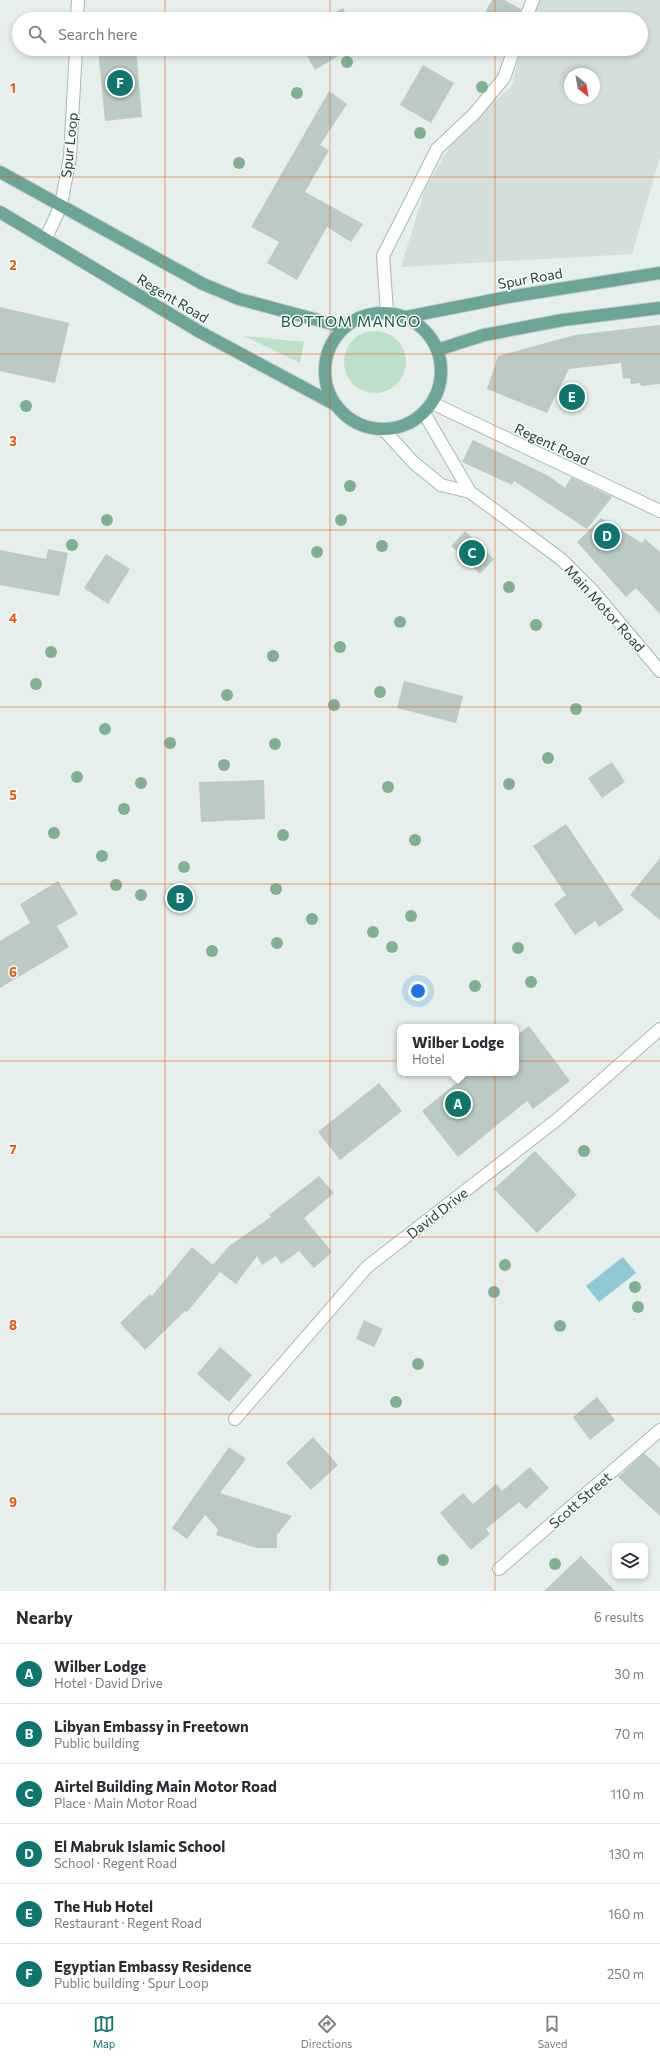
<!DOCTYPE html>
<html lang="en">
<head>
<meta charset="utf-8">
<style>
  :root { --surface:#fff; --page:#f2f2f3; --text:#2b2b33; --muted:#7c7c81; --line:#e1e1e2; --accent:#0f766e }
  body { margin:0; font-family:Commissioner,sans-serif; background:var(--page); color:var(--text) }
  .controls { position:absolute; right:12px; bottom:12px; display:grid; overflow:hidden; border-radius:8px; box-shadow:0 2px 6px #0003 }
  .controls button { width:36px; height:36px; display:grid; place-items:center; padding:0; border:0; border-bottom:1px solid var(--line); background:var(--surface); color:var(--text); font:20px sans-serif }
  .compass { position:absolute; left:564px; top:68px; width:36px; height:36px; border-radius:50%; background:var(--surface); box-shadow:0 2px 6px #0003; rotate:149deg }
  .you { position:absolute; left:418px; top:991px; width:14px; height:14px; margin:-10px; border:3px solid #fff; border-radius:50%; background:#1a73e8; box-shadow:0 0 0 6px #1a73e833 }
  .badge { display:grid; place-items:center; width:26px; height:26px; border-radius:50%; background:var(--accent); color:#fff; font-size:13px; font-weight:700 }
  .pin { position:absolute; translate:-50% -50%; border:2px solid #fff; box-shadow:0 1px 4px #0006 }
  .popup { position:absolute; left:397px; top:1024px; width:122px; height:52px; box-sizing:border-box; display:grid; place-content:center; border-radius:8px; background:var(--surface); filter:drop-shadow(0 1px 3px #0005); font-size:13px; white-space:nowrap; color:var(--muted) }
  .popup b { font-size:15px; color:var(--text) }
  .popup::after { content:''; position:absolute; left:50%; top:100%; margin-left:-8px; border:8px solid transparent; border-top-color:var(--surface) }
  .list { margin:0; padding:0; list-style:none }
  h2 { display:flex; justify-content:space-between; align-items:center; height:52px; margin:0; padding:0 16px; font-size:17px }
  h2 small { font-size:13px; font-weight:400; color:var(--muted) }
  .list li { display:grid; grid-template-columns:26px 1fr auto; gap:12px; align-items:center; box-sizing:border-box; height:60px; padding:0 16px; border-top:1px solid var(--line) }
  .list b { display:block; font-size:15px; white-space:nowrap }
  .list p { margin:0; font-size:13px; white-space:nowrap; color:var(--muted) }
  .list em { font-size:13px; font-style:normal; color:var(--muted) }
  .icon { flex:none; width:22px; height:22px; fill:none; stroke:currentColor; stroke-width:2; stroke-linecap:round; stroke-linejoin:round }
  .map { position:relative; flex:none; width:660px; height:1591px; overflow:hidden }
  .search { position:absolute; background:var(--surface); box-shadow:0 2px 6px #0003; left:12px; right:12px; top:12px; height:44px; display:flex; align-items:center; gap:10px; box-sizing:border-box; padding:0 14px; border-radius:22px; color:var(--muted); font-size:15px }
  .sheet { height:412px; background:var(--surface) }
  nav { display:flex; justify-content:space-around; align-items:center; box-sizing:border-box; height:56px; border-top:1px solid var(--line); background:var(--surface); font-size:11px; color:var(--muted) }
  nav a { display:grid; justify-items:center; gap:2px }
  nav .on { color:var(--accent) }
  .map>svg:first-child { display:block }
  .built { fill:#d4dfda; fill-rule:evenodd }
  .grass { fill:#bfe0c8 }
  .water { fill:#8ec9d4 }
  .building { fill:#bbcac4 }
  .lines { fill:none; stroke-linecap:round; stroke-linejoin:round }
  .service-casing { stroke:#a8b8b2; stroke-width:14 }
  .minor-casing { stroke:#a8b8b2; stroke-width:14 }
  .tertiary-casing { stroke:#a8b8b2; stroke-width:14 }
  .secondary-casing { stroke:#a4bbb3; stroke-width:14 }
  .primary-casing { stroke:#c2cac8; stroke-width:14 }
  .service { stroke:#fff; stroke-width:12 }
  .minor { stroke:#fff; stroke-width:12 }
  .tertiary { stroke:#fff; stroke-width:12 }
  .secondary { stroke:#fff; stroke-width:12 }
  .primary { stroke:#6aa596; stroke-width:12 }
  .tree { fill:#80af93 }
  .grid { fill:none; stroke:#e8590c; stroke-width:1; stroke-opacity:0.55 }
  .labels { text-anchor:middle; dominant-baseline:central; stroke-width:3; stroke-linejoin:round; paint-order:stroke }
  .street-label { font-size:14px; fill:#24423a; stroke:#f7fbf9 }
  .neighbourhood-label { font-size:15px; letter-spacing:1px; fill:#1f5548; stroke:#f7fbf9 }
  .grid-label { font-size:13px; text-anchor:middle; font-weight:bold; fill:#e8590c; stroke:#f7fbf9; stroke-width:3; stroke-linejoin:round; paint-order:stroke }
</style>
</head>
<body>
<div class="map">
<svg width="660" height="1591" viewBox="0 0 660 1591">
  <rect width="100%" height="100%" fill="#e6efeb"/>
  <!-- built -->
  <path class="built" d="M531,0H660V157L632,254L401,267L425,189L456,136L512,86L520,49H641V19H527ZM570,74H594V98H570Z"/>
  <!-- grass -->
  <g class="grass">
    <circle cx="375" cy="362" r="31"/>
    <polygon points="244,336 304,342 300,363"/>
  </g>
  <!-- water -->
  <polygon class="water" points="623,1257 636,1273 599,1302 586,1286"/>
  <!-- building -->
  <g class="building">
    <polygon points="492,0 504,0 521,9 518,19 481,19"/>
    <polygon points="343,8 349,19 325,19"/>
    <polygon points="98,49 136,49 142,117 105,121"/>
    <polygon points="303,49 350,49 315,70"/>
    <polygon points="423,65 454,83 431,123 400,105"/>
    <polygon points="329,91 347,104 320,145 329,150 305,192 363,224 351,242 327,227 297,280 267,263 279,242 251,227"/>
    <polygon points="0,307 69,323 55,383 0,371"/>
    <polygon points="660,325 660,384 641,386 640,383 631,384 630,378 623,379 621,363 569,369 547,413 487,389 498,356 575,335"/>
    <polygon points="473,440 549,476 565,488 571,477 612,497 587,529 514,481 512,485 462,462"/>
    <polygon points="601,518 642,543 645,539 660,552 660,614 636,588 626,597 577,542"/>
    <polygon points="465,531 494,559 480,574 451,546"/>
    <polygon points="48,549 68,553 59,596 0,585 0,550 46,559"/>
    <polygon points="106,554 130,569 108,604 84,588"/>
    <polygon points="404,681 463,696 456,723 397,708"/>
    <polygon points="612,762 625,782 602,798 588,778"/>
    <polygon points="264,780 265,819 201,822 199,782"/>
    <polygon points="566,824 624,910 599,927 595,921 575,935 554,904 566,895 533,846"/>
    <polygon points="660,858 660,920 630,895"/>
    <polygon points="58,881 78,914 57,926 69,947 0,988 0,941 30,923 20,904"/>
    <polygon points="529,1026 570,1081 533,1109 527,1101 458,1157 422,1111 469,1073 516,1073 516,1036"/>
    <polygon points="379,1083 402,1111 340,1160 318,1132"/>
    <polygon points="535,1151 577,1195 537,1233 494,1189"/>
    <polygon points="319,1176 334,1193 304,1218 332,1252 314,1268 299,1251 281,1264 276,1256 262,1265 257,1256 236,1284 220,1272 187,1312 185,1311 145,1350 120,1323 150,1294 152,1296 192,1247 213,1265 229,1246 271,1217 269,1215"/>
    <polygon points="364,1320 383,1329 374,1347 356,1339"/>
    <polygon points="220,1347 252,1375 229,1402 197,1374"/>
    <polygon points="597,1397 615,1420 590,1440 573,1417"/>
    <polygon points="313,1437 338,1465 311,1490 286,1463"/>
    <polygon points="229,1447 246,1459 220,1493 292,1516 277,1535 277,1548 256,1548 216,1535 218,1529 205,1515 187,1539 172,1528"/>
    <polygon points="644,1453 660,1468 660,1516 618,1477"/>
    <polygon points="530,1467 549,1488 526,1509 519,1502 486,1529 490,1534 471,1550 440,1513 463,1493 473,1504 496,1484 502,1491"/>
    <polygon points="581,1556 615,1591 544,1591"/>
  </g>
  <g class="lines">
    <!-- service casing -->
    <g class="service-casing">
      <g id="service">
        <polyline points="525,19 533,0"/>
        <polyline points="387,312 383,256 437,149 474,114 504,78 514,49"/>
      </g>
    </g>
    <!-- minor casing -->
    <g class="minor-casing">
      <g id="minor">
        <polyline points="235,1419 367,1267 559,1118 660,1029"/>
        <polyline points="499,1569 660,1430"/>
      </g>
    </g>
    <!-- tertiary casing -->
    <g class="tertiary-casing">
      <g id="tertiary">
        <polyline points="77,19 78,0"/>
        <polyline points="46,238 61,205 70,157 76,49"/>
        <polyline points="432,403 660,511"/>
      </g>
    </g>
    <!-- secondary casing -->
    <g class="secondary-casing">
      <g id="secondary">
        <polyline points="424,413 470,492 561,559 593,591 660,671"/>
        <polyline points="384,430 413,462 441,485 470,492"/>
      </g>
    </g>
    <!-- primary casing -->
    <g class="primary-casing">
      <g id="primary">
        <polyline points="0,172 203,284 239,299 344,327"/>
        <polyline points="0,212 200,332 334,404"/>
        <circle cx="383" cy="371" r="58"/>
        <polyline points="406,317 508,297 660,273"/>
        <polyline points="437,350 484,335 563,320 660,308"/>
      </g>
    </g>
    <!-- service -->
    <use href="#service" class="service"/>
    <!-- minor -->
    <use href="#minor" class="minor"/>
    <!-- tertiary -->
    <use href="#tertiary" class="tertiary"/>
    <!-- secondary -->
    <use href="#secondary" class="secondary"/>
    <!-- primary -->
    <use href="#primary" class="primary"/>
  </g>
  <!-- trees -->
  <g class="tree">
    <circle cx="347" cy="62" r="6"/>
    <circle cx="482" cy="87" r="6"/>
    <circle cx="297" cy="93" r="6"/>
    <circle cx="420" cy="133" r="6"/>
    <circle cx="239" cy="163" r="6"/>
    <circle cx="26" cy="406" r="6"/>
    <circle cx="350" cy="486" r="6"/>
    <circle cx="107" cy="520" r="6"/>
    <circle cx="341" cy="520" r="6"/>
    <circle cx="72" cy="545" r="6"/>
    <circle cx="382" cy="546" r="6"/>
    <circle cx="317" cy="552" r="6"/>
    <circle cx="509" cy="587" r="6"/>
    <circle cx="400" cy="622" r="6"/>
    <circle cx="536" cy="625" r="6"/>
    <circle cx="340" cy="647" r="6"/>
    <circle cx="51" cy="652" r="6"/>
    <circle cx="273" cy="656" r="6"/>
    <circle cx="36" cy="684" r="6"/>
    <circle cx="380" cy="692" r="6"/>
    <circle cx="227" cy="695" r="6"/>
    <circle cx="334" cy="705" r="6"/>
    <circle cx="576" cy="709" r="6"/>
    <circle cx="105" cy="729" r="6"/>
    <circle cx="170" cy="743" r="6"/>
    <circle cx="275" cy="744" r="6"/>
    <circle cx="548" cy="758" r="6"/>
    <circle cx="224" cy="765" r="6"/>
    <circle cx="77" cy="777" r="6"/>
    <circle cx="141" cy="783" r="6"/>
    <circle cx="509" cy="784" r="6"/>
    <circle cx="388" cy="787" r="6"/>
    <circle cx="124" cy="809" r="6"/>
    <circle cx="54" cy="833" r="6"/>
    <circle cx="283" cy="835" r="6"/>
    <circle cx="415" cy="840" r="6"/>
    <circle cx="102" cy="856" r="6"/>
    <circle cx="184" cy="867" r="6"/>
    <circle cx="116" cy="885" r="6"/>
    <circle cx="276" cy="889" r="6"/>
    <circle cx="141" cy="895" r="6"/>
    <circle cx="411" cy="916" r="6"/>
    <circle cx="312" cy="919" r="6"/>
    <circle cx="373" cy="932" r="6"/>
    <circle cx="277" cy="943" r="6"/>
    <circle cx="392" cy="947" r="6"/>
    <circle cx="518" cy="948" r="6"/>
    <circle cx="212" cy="951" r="6"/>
    <circle cx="531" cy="982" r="6"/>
    <circle cx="475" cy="986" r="6"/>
    <circle cx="584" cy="1151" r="6"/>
    <circle cx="505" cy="1265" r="6"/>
    <circle cx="635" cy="1287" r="6"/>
    <circle cx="494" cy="1292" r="6"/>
    <circle cx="638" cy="1307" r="6"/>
    <circle cx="560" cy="1326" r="6"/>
    <circle cx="418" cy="1364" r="6"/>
    <circle cx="396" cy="1402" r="6"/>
    <circle cx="443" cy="1560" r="6"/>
    <circle cx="555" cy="1564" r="6"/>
  </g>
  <!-- grid -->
  <path class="grid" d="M165,0V19M330,0V19M495,0V19M165,49V1591M330,49V1591M495,49V1591M0,177H660M0,354H660M0,530H660M0,707H660M0,884H660M0,1061H660M0,1237H660M0,1414H660"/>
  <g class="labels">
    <!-- street labels -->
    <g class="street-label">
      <text transform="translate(69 145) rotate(-84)">Spur Loop</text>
      <text transform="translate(530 278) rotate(-10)">Spur Road</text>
      <text transform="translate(173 298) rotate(31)">Regent Road</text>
      <text transform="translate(552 444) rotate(25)">Regent Road</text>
      <text transform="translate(605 608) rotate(48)">Main Motor Road</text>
      <text transform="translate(437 1213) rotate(-38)">David Drive</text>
      <text transform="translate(580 1500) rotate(-41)">Scott Street</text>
    </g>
    <!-- neighbourhood labels -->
    <g class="neighbourhood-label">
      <text x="351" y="321">BOTTOM MANGO</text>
    </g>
  </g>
  <g class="grid-label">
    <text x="13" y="93">1</text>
    <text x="13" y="270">2</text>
    <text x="13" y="446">3</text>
    <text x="13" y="623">4</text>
    <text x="13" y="800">5</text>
    <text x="13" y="977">6</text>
    <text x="13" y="1154">7</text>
    <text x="13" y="1330">8</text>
    <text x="13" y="1507">9</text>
  </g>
</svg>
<div class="controls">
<button><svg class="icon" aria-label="layers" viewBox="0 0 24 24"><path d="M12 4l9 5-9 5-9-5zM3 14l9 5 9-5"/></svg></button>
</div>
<svg class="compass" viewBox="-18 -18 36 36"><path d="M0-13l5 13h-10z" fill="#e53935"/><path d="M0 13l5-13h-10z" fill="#7c7c81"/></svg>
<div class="you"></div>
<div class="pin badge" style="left:458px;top:1104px">A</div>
<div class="popup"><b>Wilber Lodge</b>Hotel</div>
<div class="pin badge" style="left:180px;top:898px">B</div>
<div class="pin badge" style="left:472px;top:553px">C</div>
<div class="pin badge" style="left:607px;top:536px">D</div>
<div class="pin badge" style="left:572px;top:397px">E</div>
<div class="pin badge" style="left:120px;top:83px">F</div>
<div class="search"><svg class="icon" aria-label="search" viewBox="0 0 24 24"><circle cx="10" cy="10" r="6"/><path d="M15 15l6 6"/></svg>Search here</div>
</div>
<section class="sheet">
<h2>Nearby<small>6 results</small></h2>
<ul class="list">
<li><span class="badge">A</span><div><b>Wilber Lodge</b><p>Hotel · David Drive</p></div><em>30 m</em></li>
<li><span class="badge">B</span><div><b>Libyan Embassy in Freetown</b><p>Public building</p></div><em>70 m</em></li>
<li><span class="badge">C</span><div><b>Airtel Building Main Motor Road</b><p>Place · Main Motor Road</p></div><em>110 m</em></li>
<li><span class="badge">D</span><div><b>El Mabruk Islamic School</b><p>School · Regent Road</p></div><em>130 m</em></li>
<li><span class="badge">E</span><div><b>The Hub Hotel</b><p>Restaurant · Regent Road</p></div><em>160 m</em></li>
<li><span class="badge">F</span><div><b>Egyptian Embassy Residence</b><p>Public building · Spur Loop</p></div><em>250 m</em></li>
</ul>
</section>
<nav>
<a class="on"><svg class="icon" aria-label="map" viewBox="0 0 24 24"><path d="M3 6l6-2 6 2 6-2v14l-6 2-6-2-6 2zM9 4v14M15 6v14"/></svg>Map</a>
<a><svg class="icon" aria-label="directions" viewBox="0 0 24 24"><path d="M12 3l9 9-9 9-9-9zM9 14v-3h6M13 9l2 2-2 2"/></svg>Directions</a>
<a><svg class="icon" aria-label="saved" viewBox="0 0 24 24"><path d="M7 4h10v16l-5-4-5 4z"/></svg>Saved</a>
</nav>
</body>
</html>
